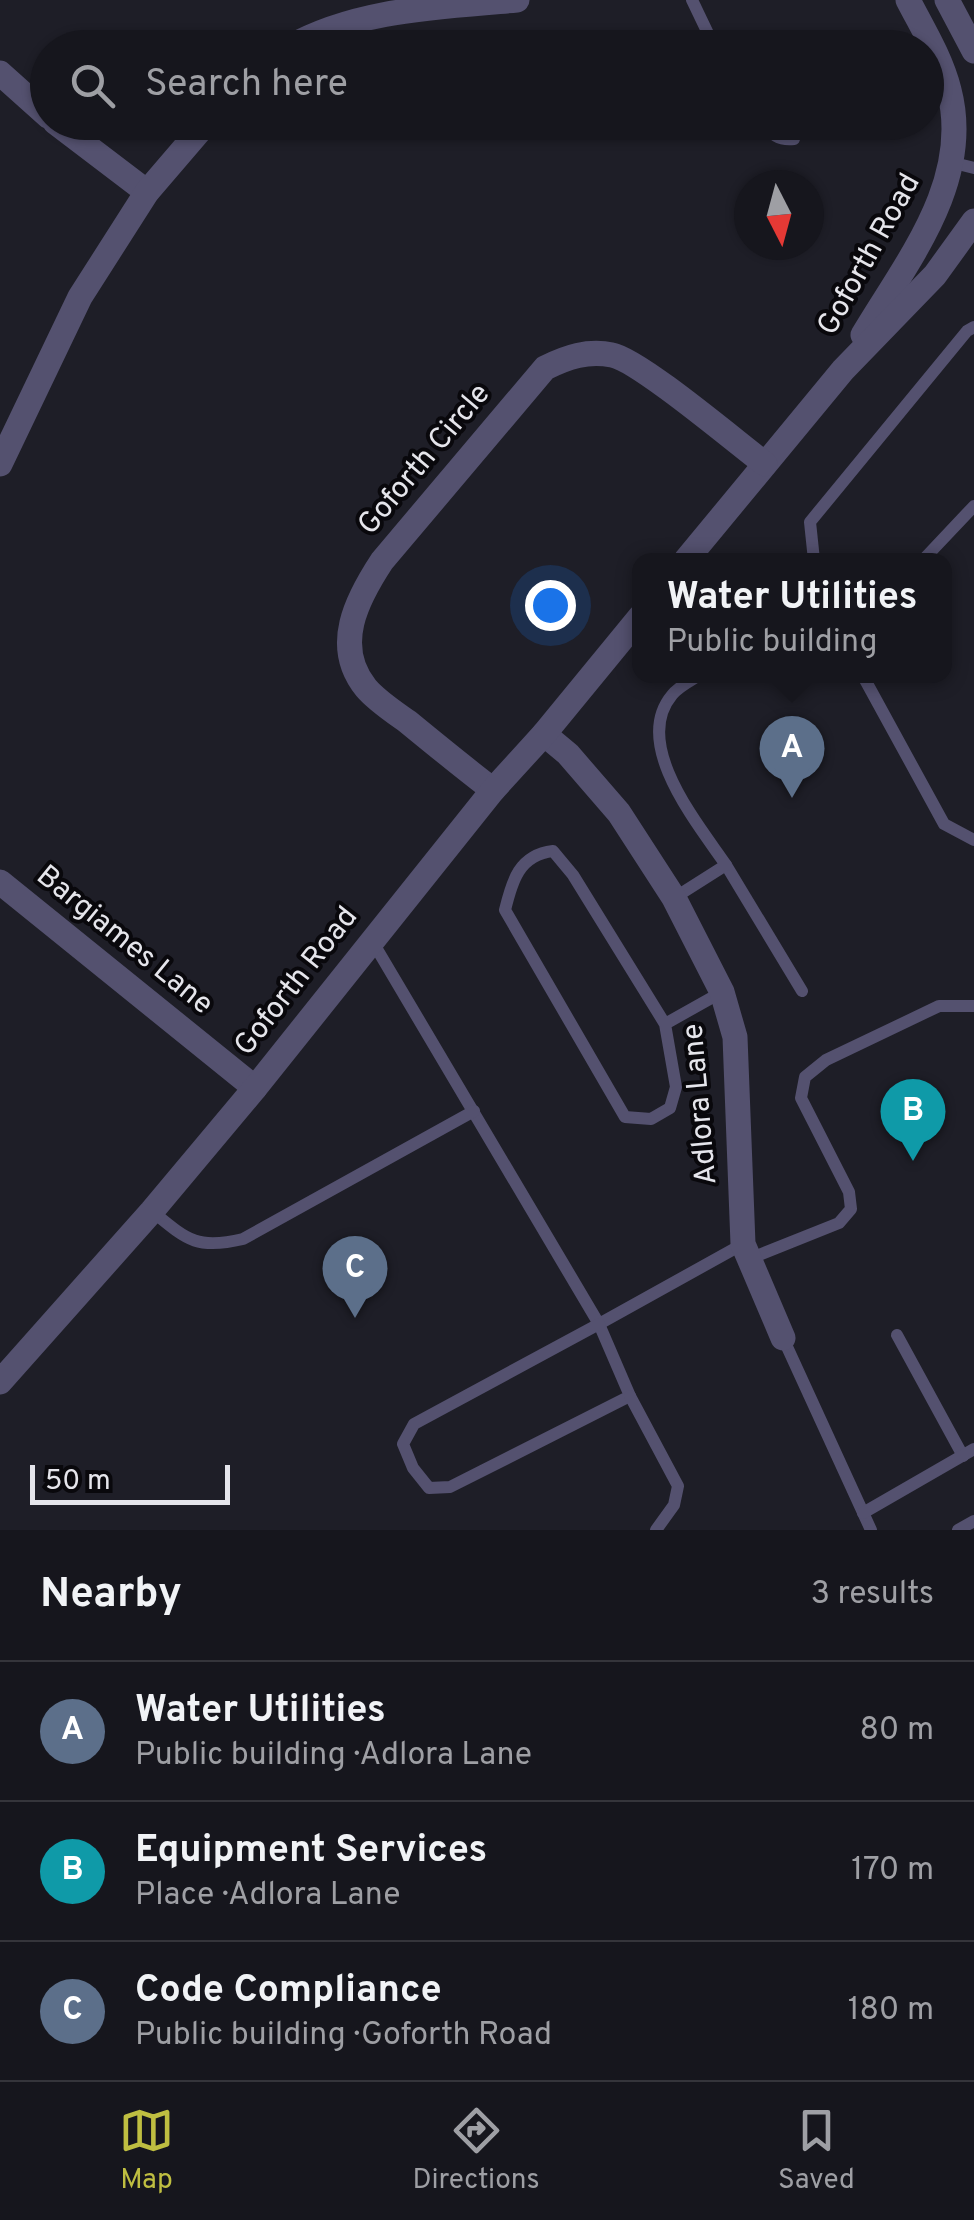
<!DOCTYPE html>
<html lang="en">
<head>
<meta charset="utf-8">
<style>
  :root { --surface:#16161d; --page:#23232a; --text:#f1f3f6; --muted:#9e9fa4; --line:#35353b; --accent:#bfbe41 }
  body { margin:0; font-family:Overpass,sans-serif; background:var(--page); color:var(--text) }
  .compass { position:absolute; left:734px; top:170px; width:90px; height:90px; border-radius:50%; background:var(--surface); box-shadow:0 2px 8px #0004; rotate:174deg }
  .scale { position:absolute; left:30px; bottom:25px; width:200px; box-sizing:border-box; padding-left:10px; border:5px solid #e5e5eb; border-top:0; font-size:28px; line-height:35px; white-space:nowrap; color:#e5e5eb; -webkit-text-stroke:8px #09080c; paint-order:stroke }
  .you { position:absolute; left:550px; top:605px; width:35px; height:35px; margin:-25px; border:8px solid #fff; border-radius:50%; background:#1a73e8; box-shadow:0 0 0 15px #1a73e833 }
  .badge { display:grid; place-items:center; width:65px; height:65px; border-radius:50%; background:var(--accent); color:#fff; font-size:32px; font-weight:700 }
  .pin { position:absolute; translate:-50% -82px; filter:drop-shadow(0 2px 5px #0008) }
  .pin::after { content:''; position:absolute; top:52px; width:35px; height:30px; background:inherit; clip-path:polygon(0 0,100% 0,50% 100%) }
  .popup { position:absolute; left:632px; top:553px; width:320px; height:130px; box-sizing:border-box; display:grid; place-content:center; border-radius:20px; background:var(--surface); filter:drop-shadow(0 2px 8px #0005); font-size:32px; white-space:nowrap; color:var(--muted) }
  .popup b { font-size:38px; color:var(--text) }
  .popup::after { content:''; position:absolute; left:50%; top:100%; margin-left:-20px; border:20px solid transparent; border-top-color:var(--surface) }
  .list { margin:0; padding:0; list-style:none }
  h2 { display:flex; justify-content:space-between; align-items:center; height:130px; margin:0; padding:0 40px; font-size:42px }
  h2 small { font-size:32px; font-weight:400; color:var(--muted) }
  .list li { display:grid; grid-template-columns:65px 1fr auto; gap:30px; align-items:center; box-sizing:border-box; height:140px; padding:0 40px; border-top:2px solid var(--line) }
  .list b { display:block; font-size:38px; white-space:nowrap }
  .list p { margin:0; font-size:32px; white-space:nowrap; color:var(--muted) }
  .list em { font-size:32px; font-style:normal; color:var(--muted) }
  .icon { flex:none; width:55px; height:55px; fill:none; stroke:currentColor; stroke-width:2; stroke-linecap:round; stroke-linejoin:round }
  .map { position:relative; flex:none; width:974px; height:1530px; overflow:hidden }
  .search { position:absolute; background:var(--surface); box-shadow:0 2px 8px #0004; left:30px; right:30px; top:30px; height:110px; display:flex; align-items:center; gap:25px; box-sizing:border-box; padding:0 35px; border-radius:55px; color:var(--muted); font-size:38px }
  .sheet { height:550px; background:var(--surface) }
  nav { display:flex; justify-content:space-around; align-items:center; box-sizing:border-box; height:140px; border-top:2px solid var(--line); background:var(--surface); font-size:28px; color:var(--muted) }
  nav a { display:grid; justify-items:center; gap:5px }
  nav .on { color:var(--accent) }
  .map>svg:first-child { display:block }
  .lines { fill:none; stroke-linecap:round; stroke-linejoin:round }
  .lane { stroke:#54516f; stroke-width:12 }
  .street { stroke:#54516f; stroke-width:25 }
  .labels { text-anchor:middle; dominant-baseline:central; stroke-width:8; stroke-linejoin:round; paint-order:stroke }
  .street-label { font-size:30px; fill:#e5e5eb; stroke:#09080c }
</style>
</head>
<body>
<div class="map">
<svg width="974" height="1530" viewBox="0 0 974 1530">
  <rect width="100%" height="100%" fill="#1e1e27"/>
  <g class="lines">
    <!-- lane -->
    <g class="lane">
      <polyline points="692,0 715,48"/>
      <path d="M761,122C771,134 779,141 794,139"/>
      <polyline points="954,163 974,168"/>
      <polyline points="814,560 810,522 967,331 974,327"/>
      <polyline points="923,560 974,506"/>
      <polyline points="863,676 944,824 974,840"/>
      <polyline points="726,865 802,991"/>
      <path d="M674,898L726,865C698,824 631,744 672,695C678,687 690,681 698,676"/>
      <polyline points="371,939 599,1324 743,1244"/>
      <path d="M665,1024L573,875L553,851C519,855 512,881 505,910L625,1117L651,1119L670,1108L676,1087L665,1024L722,992"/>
      <path d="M152,1211C187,1240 197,1250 243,1239L474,1111"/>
      <polyline points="749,1259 839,1223 851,1209 849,1192 801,1098 805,1077 826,1060 939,1006 974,1006"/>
      <polygon points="599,1324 630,1396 450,1487 429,1488 413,1468 403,1444 414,1424"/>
      <polyline points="897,1335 963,1456"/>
      <polyline points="783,1338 871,1530"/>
      <polyline points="630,1396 678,1486 674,1505 656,1530"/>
      <polyline points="863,1513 974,1449"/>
      <polyline points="958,1530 974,1521"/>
    </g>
    <!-- street -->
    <g class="street">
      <polyline points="947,0 974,51"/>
      <path d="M288,48C357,9 439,7 517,0"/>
      <polyline points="0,73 48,116"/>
      <polyline points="55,122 147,192"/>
      <path d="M863,335C907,261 973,181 949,90C941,58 923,29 908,0"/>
      <polyline points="0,464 80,297 147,192 207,122"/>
      <polyline points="686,560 843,370 935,275 974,221"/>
      <polyline points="544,734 568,754 619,813 674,898 722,992 735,1037 743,1244 783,1338"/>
      <path d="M493,790C464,768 436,745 408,722C394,712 377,701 366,688C332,646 357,599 382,561L545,368C567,357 588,350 612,355C639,360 737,443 765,464"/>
      <polyline points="0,882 255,1088"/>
      <polyline points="0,1382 152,1211 255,1088 493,790 544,734 640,617"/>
    </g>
  </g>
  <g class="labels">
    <!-- street labels -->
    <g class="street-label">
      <text transform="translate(870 255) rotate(-61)">Goforth Road</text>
      <text transform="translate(425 460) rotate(-50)">Goforth Circle</text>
      <text transform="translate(124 941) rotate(39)">Bargiames Lane</text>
      <text transform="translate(297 982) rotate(-52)">Goforth Road</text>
      <text transform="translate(701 1104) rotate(-95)">Adlora Lane</text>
    </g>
  </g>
</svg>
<svg class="compass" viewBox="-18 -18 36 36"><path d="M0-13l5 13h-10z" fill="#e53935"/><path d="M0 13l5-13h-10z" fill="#9e9fa4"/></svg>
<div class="scale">50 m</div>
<div class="you"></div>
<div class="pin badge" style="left:792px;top:798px;background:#5c6f8a">A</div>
<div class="popup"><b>Water Utilities</b>Public building</div>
<div class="pin badge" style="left:913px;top:1161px;background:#0f9aa8">B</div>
<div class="pin badge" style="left:355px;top:1318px;background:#5c6f8a">C</div>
<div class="search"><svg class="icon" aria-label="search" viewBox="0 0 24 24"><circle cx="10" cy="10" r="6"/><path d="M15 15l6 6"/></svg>Search here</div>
</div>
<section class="sheet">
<h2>Nearby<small>3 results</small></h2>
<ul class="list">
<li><span class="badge" style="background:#5c6f8a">A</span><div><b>Water Utilities</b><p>Public building · Adlora Lane</p></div><em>80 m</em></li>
<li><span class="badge" style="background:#0f9aa8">B</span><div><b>Equipment Services</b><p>Place · Adlora Lane</p></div><em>170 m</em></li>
<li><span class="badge" style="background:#5c6f8a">C</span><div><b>Code Compliance</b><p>Public building · Goforth Road</p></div><em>180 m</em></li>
</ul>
</section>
<nav>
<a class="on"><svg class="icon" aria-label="map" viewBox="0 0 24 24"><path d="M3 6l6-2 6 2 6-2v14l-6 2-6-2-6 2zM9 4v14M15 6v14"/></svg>Map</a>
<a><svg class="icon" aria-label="directions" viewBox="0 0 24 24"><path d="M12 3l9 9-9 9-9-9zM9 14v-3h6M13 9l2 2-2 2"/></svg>Directions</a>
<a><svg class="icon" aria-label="saved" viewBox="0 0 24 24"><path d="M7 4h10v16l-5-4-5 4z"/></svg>Saved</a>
</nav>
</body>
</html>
